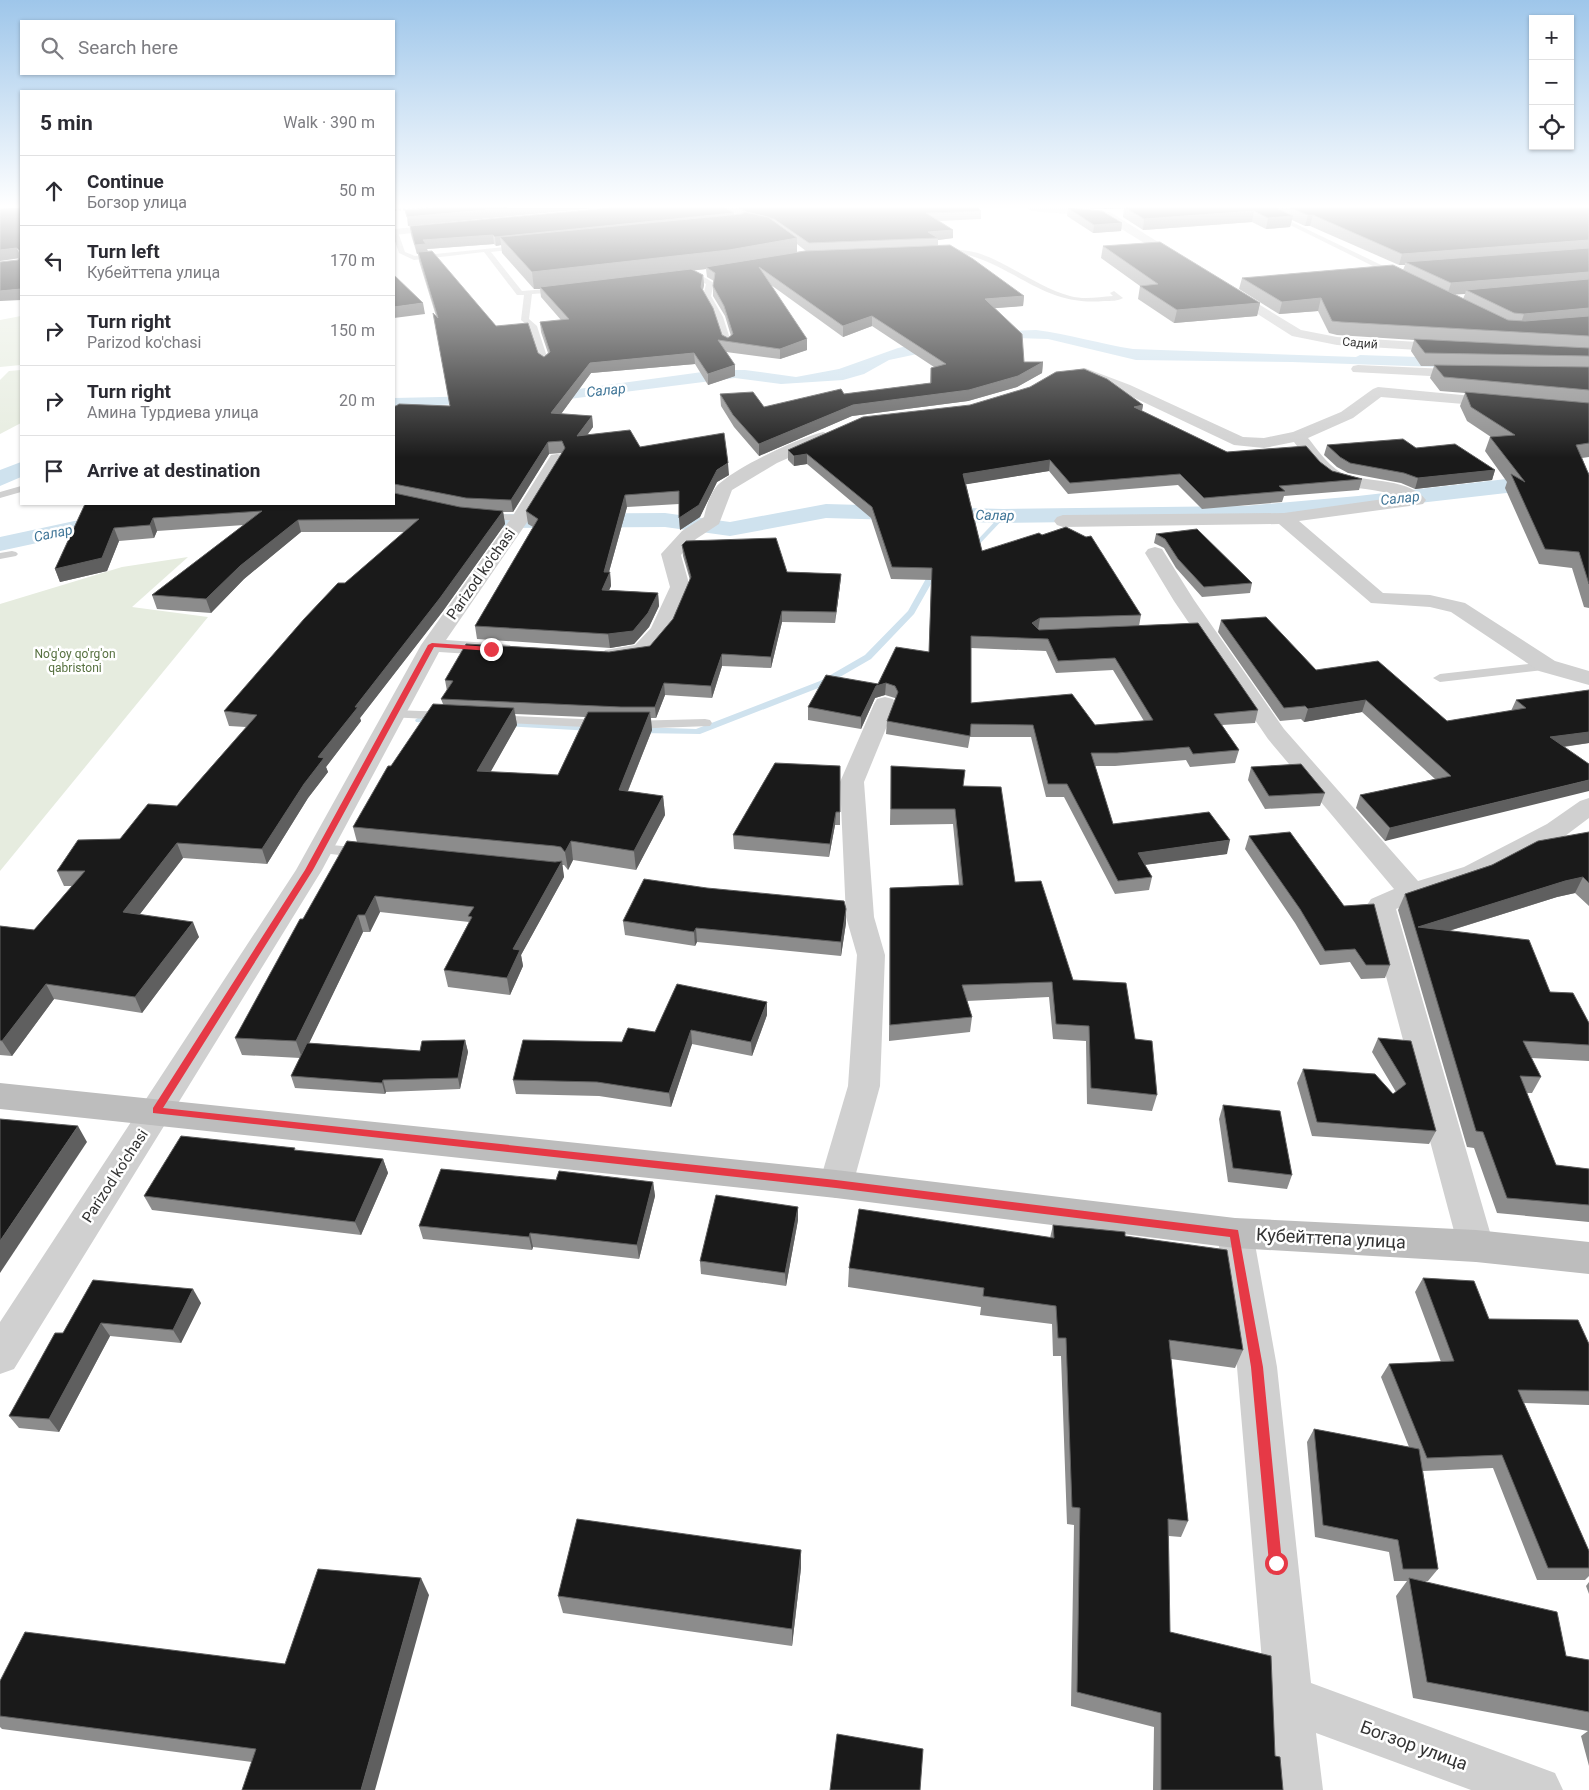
<!DOCTYPE html>
<html lang="en">
<head>
<meta charset="utf-8">
<style>
  :root { --surface:#fff; --page:#f7f7f7; --text:#2b2b33; --muted:#7c7c81; --line:#e1e1e2 }
  body { margin:0; font-family:Roboto,sans-serif; background:var(--page); color:var(--text) }
  .controls { position:absolute; right:15px; top:15px; display:grid; overflow:hidden; border-radius:0px; box-shadow:0 1px 4px #0004 }
  .controls button { width:45px; height:45px; display:grid; place-items:center; padding:0; border:0; border-bottom:1px solid var(--line); background:var(--surface); color:var(--text); font:25px sans-serif }
  .stop { position:absolute; width:15px; height:15px; margin:-11px; border:4px solid #e63946; border-radius:50%; background:#fff }
  .stop.end { background:#e63946; border-color:#fff; box-shadow:0 1px 5px #0008 }
  .list { margin:0; padding:0; list-style:none }
  h2 { display:flex; justify-content:space-between; align-items:center; height:65px; margin:0; padding:0 20px; font-size:21px }
  h2 small { font-size:16px; font-weight:400; color:var(--muted) }
  .list li { display:grid; grid-template-columns:32px 1fr auto; gap:15px; align-items:center; box-sizing:border-box; height:70px; padding:0 20px; border-top:1px solid var(--line) }
  .list b { display:block; font-size:19px; white-space:nowrap }
  .list p { margin:0; font-size:16px; white-space:nowrap; color:var(--muted) }
  .list em { font-size:16px; font-style:normal; color:var(--muted) }
  .icon { flex:none; width:28px; height:28px; fill:none; stroke:currentColor; stroke-width:2; stroke-linecap:round; stroke-linejoin:round }
  .map { position:relative; flex:none; width:1589px; height:1790px; overflow:hidden }
  .search { position:absolute; background:var(--surface); box-shadow:0 1px 4px #0004; left:20px; top:20px; width:375px; height:55px; display:flex; align-items:center; gap:12px; box-sizing:border-box; padding:0 18px; border-radius:0px; color:var(--muted); font-size:19px }
  .panel { position:absolute; background:var(--surface); box-shadow:0 1px 4px #0004; left:20px; top:90px; width:375px; height:415px; border-radius:0px }
  .map>svg:first-child { display:block }
  .green { fill:#e6ecdf }
  .water { fill:#cfe2ee }
  .lines { fill:none; stroke-linecap:round; stroke-linejoin:round }
  .stream { fill:#cfe2ee; fill-rule:evenodd }
  .canal { fill:#cfe2ee; fill-rule:evenodd }
  .lane { fill:#d0d0d0; fill-rule:evenodd }
  .street { fill:#d0d0d0; fill-rule:evenodd }
  .secondary { fill:#bdbdbd; fill-rule:evenodd }
  .rail { stroke:#888; stroke-width:2; stroke-dasharray:2.5 2; stroke-linecap:butt }
  .wall { fill:#8c8c8c; fill-rule:evenodd }
  .shaded-wall { fill:#5f5f5f }
  .building { fill:#1a1a1a; stroke:#5f5f5f; fill-rule:evenodd }
  .route { fill:#e63946 }
  .labels { text-anchor:middle; dominant-baseline:central; stroke-width:5; stroke-linejoin:round; paint-order:stroke }
  .far-street-label { font-size:12px; fill:#333; stroke:#fff }
  .far-park-label { font-size:12px; fill:#56703f; stroke:#fff }
  .far-water-label { font-size:14px; font-style:italic; fill:#3f7597; stroke:#fff }
  .street-label { font-size:15px; fill:#333; stroke:#fff }
  .near-street-label { font-size:18px; fill:#333; stroke:#fff }
</style>
</head>
<body>
<div class="map">
<svg width="1589" height="1790" viewBox="0 0 1589 1790">
  <rect width="100%" height="100%" fill="#fff"/>
  <!-- green -->
  <g class="green">
    <polygon points="21,316 21,365 0,367 0,320"/>
    <polygon points="21,370 21,423 0,434 0,380 9,371"/>
    <polygon points="188,557 132,607 208,617 0,871 0,604 122,567"/>
  </g>
  <!-- water -->
  <g class="water">
    <path d="M1036,330C1069,334 1100,344 1133,349L1356,357L1360,355L1589,363V372L1292,362L1136,360L1048,339L1015,338L955,346L889,360L864,374L843,380L781,384L735,378L569,399L394,407V398L534,395L717,370H745L796,377L839,369L898,348L958,336L1004,331Z"/>
    <polygon points="21,462 21,477 0,486 0,470"/>
  </g>
  <g class="lines">
    <!-- stream -->
    <g class="stream">
      <polygon points="1001,515 1006,516 973,551 969,551 969,549"/>
      <polygon points="933,566 940,568 914,614 871,659 826,685 700,734 639,733 635,730 639,727 696,729 820,681 865,655 908,611"/>
      <polygon points="419,717 435,718 439,721 435,724 416,722 415,720"/>
      <polygon points="505,721 592,725 596,728 592,731 502,726 502,722"/>
    </g>
    <!-- canal -->
    <g class="canal">
      <polygon points="1589,472 1589,486 1560,487 1358,510 1244,520 1003,523 826,518 730,536 665,527 491,528 446,522 443,517 446,512 455,510 491,514 665,513 730,522 826,504 1003,509 1244,506 1358,496 1560,473"/>
      <polygon points="121,511 130,513 133,518 130,523 0,551 0,537"/>
    </g>
    <!-- lane -->
    <g class="lane">
      <polygon points="1256,208 1263,208 1404,276 1397,278"/>
      <polygon points="394,230 398,232 405,252 415,256 526,245 527,246 524,248 491,252 522,291 561,288 565,290 561,292 532,294 529,319 537,326 549,363 548,365 541,363 529,327 521,320 524,295 517,295 484,252 414,260 399,253 394,238"/>
      <path d="M940,248C953,249 966,250 978,253C1011,264 1037,287 1070,296C1084,300 1099,297 1113,296L1110,293L1114,291L1123,298C1118,301 1111,301 1104,301C1049,306 1023,274 975,257C963,253 950,254 938,251L937,250Z"/>
      <polygon points="691,273 697,273 714,283 711,296 723,317 732,345 731,347 724,345 715,317 703,296 706,284 691,277"/>
      <polygon points="21,486 21,492 0,498 0,492"/>
      <polygon points="483,513 521,515 526,518 521,521 479,518 478,516 479,514"/>
      <polygon points="12,551 16,552 18,554 16,556 0,559 0,553"/>
      <polygon points="1547,662 1553,666 1552,669 1440,682 1433,678 1440,674"/>
      <polygon points="394,710 447,712 454,716 447,720 389,717 387,714 389,711"/>
      <polygon points="494,715 604,720 611,724 604,728 489,722 487,719 489,716"/>
      <polygon points="705,719 710,720 712,723 710,726 628,729 621,725 628,721"/>
      <polygon points="321,844 363,848 369,850 371,853 369,856 363,858 315,852 313,849 315,846"/>
    </g>
    <!-- street -->
    <g class="street">
      <polygon points="1027,208 1067,208 1110,212 1190,262 1184,266 1180,265 1102,217 1032,211"/>
      <polygon points="447,224 453,227 451,229 394,235 394,229"/>
      <polygon points="1227,285 1301,330 1337,337 1450,344 1455,345 1457,348 1455,351 1450,352 1337,345 1292,336 1223,292 1221,289"/>
      <polygon points="1358,365 1469,370 1474,371 1476,374 1474,377 1469,378 1353,372 1351,369 1353,366"/>
      <path d="M1085,368L1130,385L1243,437L1264,438L1293,432L1341,412L1373,389L1378,387L1504,399L1507,402L1504,405L1499,407L1381,397L1353,418L1308,438C1318,450 1331,470 1347,475C1369,482 1411,479 1426,500L1423,504L1417,505L1299,521L1383,593L1430,595L1465,603L1555,661L1589,671V685L1539,671L1451,612L1430,607L1371,603L1279,524L1063,527L1057,525L1054,521L1057,517L1063,515L1284,513L1398,497C1379,488 1356,490 1336,483C1319,477 1305,456 1294,442L1264,448L1234,445L1120,391L1084,377L1073,376L1071,373L1073,370Z"/>
      <path d="M823,432L829,434L831,437L829,440L777,463L732,490L719,524L696,539L681,555L690,587L672,630L650,656L613,661L605,660L602,655L605,650L635,645L651,628L670,587L661,554L682,531L704,517C706,507 711,490 720,483C741,465 796,439 823,432Z"/>
      <polygon points="557,454 563,455 565,459 530,518 446,640 502,644 510,645 513,650 510,655 502,656 439,652 322,870 14,1369 0,1374 0,1322 296,870 421,645 512,517 551,455"/>
      <polygon points="1155,547 1162,549 1194,600 1284,729 1418,881 1464,867 1547,824 1580,801 1589,798 1589,818 1565,836 1484,879 1422,898 1396,909 1494,1246 1489,1257 1476,1262 1463,1257 1458,1246 1367,905 1371,899 1394,889 1268,739 1174,601 1145,553 1148,549"/>
      <polygon points="885,697 893,699 896,704 864,782 874,917 885,955 880,1086 853,1184 848,1194 836,1198 824,1194 819,1184 848,1086 857,955 846,917 840,782 874,704 877,699"/>
      <polygon points="1235,1218 1248,1222 1253,1233 1277,1367 1311,1683 1555,1773 1563,1790 1471,1790 1316,1733 1323,1790 1273,1790 1237,1367 1217,1233 1222,1222"/>
    </g>
    <!-- secondary -->
    <polygon class="secondary" points="0,1083 836,1170 1235,1218 1476,1230 1589,1242 1589,1274 1476,1262 1235,1248 836,1198 0,1109"/>
    <!-- rail -->
    <polyline class="rail" points="394,210 430,208"/>
  </g>
  <!-- wall -->
  <g class="wall">
    <path d="M609,208H978L981,211V219L939,221L953,230V238L938,240V245L1024,296L1023,306L994,308L1024,362H1043L1042,373L1017,387L968,401L852,416L759,456L734,427L721,406L720,394L764,407L844,394L930,383L931,368L934,367L872,326L843,337L771,285L807,350L780,359L726,352L735,376L708,385L695,364L591,373L561,414L592,416L593,427L588,434L640,447L729,475L717,482L700,517L680,530L679,504L627,507L609,572H610L611,586L609,590L658,593L659,606L649,627L634,644L610,648L477,639L475,626L533,527L528,524L526,511L562,453L549,454L513,512H503L505,524L443,611L360,718L361,721L326,767L328,772L308,798L267,864L183,858L140,914L199,937L142,1013L54,999L12,1056L0,1055V926L34,930L72,886H64L57,871L120,839L177,806L246,727L229,726L224,711L345,583L405,532H301L244,579L211,613L157,609L152,595L244,525L157,531L154,538L119,541L107,571L60,582L55,569L85,504H394V406H450L436,316L419,261L418,254H417L411,235L410,226ZM728,210L737,215H734ZM494,244L496,246L501,245L502,253L534,289H540L541,297L561,320L540,322L541,332L548,353L544,357L496,326L428,251L427,249ZM797,244L806,251L797,252ZM706,269L707,277L714,281L713,286V296L725,316L731,336L728,338L722,335L703,290L704,285L703,275L693,270Z"/>
    <polygon points="1068,208 1122,223 1121,231 1093,233 1067,216"/>
    <path d="M1079,208H1589V457L1582,458L1589,475V608L1584,607L1572,568L1539,564L1505,488L1507,482L1485,451L1490,437H1491L1467,421L1460,406L1465,393L1440,391L1430,378L1434,366H1421L1411,351L1414,340L1337,335L1329,333L1318,311L1279,314L1239,289L1242,278L1403,270L1405,265H1399L1310,226H1305L1292,220L1290,227L1266,229L1252,222L1143,230L1123,217L1124,208L1105,209ZM1455,294H1465L1463,299Z"/>
    <polygon points="1103,246 1260,303 1257,316 1174,323 1138,299 1140,286 1101,258"/>
    <path d="M1143,405L1142,411L1227,452L1320,462L1332,471L1362,479L1359,490L1284,496L1282,502L1202,509L1178,485L1068,494L1049,471L966,484L982,551L1141,615L1139,626L1258,710L1255,723L1222,725L1239,750L1235,763L1190,767L1186,760L1115,766H1095L1113,824L1227,854L1145,865L1152,877L1149,890L1115,894L1064,797H1046L1031,737H970L968,748L886,734L887,721L895,700V698L885,695L875,698L861,729L808,720V707L878,684L929,652L931,580L891,579L871,518L807,464L794,466L788,460V450ZM971,648L1046,651L1056,673L1113,670L1144,721L1095,725L971,703Z"/>
    <polygon points="1327,445 1416,448 1495,470 1492,480 1415,489 1401,483 1348,473 1337,467 1324,455"/>
    <polygon points="1156,534 1252,583 1250,593 1202,597 1176,568 1164,548 1154,543"/>
    <path d="M682,545L787,572L841,574L840,585L835,623L782,622L771,668L722,666L712,698L665,695L656,718H651L652,730L628,791L663,796L665,815L636,870L573,860L568,870L564,865H562L564,877L521,955L523,966L510,995L448,987L444,970L469,922L380,912L370,932H363L309,1043L420,1051L465,1040L468,1052L460,1089L386,1092L385,1094L295,1088L291,1076L300,1058L242,1055L235,1038L303,919L357,842L353,827L391,766L443,704L441,699L447,691L445,680L650,646L673,619L690,580L683,556ZM515,714L585,717L558,775L490,772L517,725Z"/>
    <polygon points="1221,620 1316,670 1447,721 1511,711 1516,700 1589,690 1589,743 1564,747 1385,841 1356,808 1360,795 1435,779 1362,712 1304,722 1301,719 1280,721 1218,632"/>
    <polygon points="775,763 840,812 840,825 835,825 829,857 734,849 733,835"/>
    <polygon points="891,766 963,786 1015,882 1073,980 1135,1039 1157,1095 1152,1111 1087,1104 1086,1041 1053,1039 1049,997 967,1001 972,1017 970,1032 889,1041 890,903 890,888 959,885 953,824 890,825"/>
    <polygon points="1251,767 1325,793 1320,806 1265,809 1248,780"/>
    <polygon points="1589,832 1589,906 1575,893 1557,897 1449,931 1550,992 1589,1023 1589,1061 1531,1058 1541,1077 1532,1093 1526,1093 1556,1165 1589,1169 1589,1222 1497,1213 1474,1148 1467,1147 1398,910 1405,894"/>
    <polygon points="1249,836 1344,906 1390,965 1385,978 1361,979 1350,962 1320,965 1295,923 1245,849"/>
    <polygon points="623,921 846,923 841,956 697,942 695,946 625,935"/>
    <polygon points="767,1015 752,1056 692,1044 671,1107 599,1096 516,1094 513,1080 622,1042 655,1032"/>
    <polygon points="1378,1038 1436,1131 1429,1144 1312,1136 1297,1083 1303,1069 1393,1094 1396,1092 1372,1052"/>
    <polygon points="1223,1105 1292,1175 1287,1189 1228,1182 1219,1119"/>
    <polygon points="296,1151 383,1159 388,1173 361,1235 152,1210 144,1196"/>
    <polygon points="556,1180 653,1182 655,1196 639,1259 533,1247 532,1250 423,1239 419,1226"/>
    <polygon points="798,1207 798,1220 786,1286 701,1274 700,1261"/>
    <polygon points="1053,1225 1125,1236 1243,1350 1235,1368 1171,1359 1188,1521 1181,1537 1169,1536 1170,1632 1275,1756 1283,1790 1153,1790 1154,1727 1071,1706 1074,1525 1067,1524 1061,1356 1053,1356 1052,1324 980,1315 981,1307 848,1287 849,1268 1050,1238"/>
    <polygon points="1423,1278 1489,1319 1589,1344 1589,1405 1524,1403 1589,1551 1589,1576 1585,1580 1537,1580 1493,1468 1423,1471 1438,1569 1428,1581 1422,1581 1566,1656 1589,1660 1589,1766 1581,1736 1588,1731 1413,1698 1396,1596 1407,1581 1394,1581 1389,1552 1315,1537 1307,1442 1314,1429 1409,1447 1381,1377 1389,1364 1441,1362 1415,1292"/>
    <polygon points="93,1280 201,1303 181,1343 110,1336 59,1432 19,1428 9,1416 63,1333"/>
    <polygon points="801,1550 801,1568 792,1646 563,1613 558,1596"/>
    <polygon points="1589,1582 1589,1594 1586,1586"/>
    <polygon points="429,1595 252,1762 2,1729 0,1727 0,1681 285,1664"/>
  </g>
  <!-- shaded-wall -->
  <g class="shaded-wall">
    <polygon points="507,208 597,208 408,226 407,217"/>
    <polygon points="1105,208 1124,208 1105,209"/>
    <polygon points="1254,211 1252,222 1143,230 1144,219"/>
    <polygon points="734,213 734,222 500,237 501,245 496,246 495,237"/>
    <polygon points="1308,215 1313,215 1310,226 1305,226"/>
    <polygon points="1293,216 1290,227 1266,229 1268,218"/>
    <polygon points="1122,223 1121,231 1093,233 1094,225"/>
    <polygon points="953,230 953,238 938,240 938,238 928,232"/>
    <polygon points="493,235 494,244 427,249 428,253 417,254 415,245 423,240"/>
    <polygon points="797,238 797,254 706,267 706,269 541,289 540,287 540,289 534,289 532,272"/>
    <polygon points="1589,240 1589,251 1405,262 1405,265 1399,265 1402,254"/>
    <polygon points="17,248 21,258 0,261 0,250"/>
    <polygon points="1589,272 1589,283 1466,290 1465,294 1447,295 1451,283"/>
    <polygon points="703,275 704,285 701,297 701,287"/>
    <polygon points="21,289 21,300 0,301 0,291"/>
    <polygon points="1024,296 1023,306 984,309 985,299"/>
    <polygon points="1321,298 1318,311 1279,314 1282,302"/>
    <polygon points="423,303 425,314 394,318 394,307"/>
    <polygon points="1260,303 1257,316 1174,323 1177,310"/>
    <polygon points="1589,308 1589,320 1520,326 1524,314"/>
    <polygon points="872,316 872,326 843,337 843,326"/>
    <polygon points="807,339 807,350 780,359 780,349"/>
    <polygon points="694,353 695,364 591,373 553,425 551,413 590,363"/>
    <polygon points="1043,362 1042,373 1017,387 968,401 852,416 759,456 759,444 853,405"/>
    <polygon points="735,365 735,376 708,385 708,374"/>
    <polygon points="1143,405 1141,415 1134,407"/>
    <polygon points="592,416 593,427 578,447 577,436"/>
    <polygon points="548,442 549,454 513,512 511,500"/>
    <polygon points="807,454 807,464 794,466 794,456"/>
    <polygon points="1050,460 1049,471 962,485 963,474"/>
    <polygon points="728,463 729,475 717,482 700,517 680,530 679,518 717,470"/>
    <polygon points="1495,470 1492,480 1415,489 1418,478"/>
    <polygon points="625,495 627,507 607,579 610,572 611,586 603,603 602,590 604,572"/>
    <polygon points="503,511 505,524 443,611 360,718 361,721 326,767 328,772 308,798 267,864 262,849 318,757 355,707"/>
    <polygon points="153,518 157,531 154,538 150,525"/>
    <polygon points="298,520 301,532 244,579 211,613 206,599 240,566"/>
    <polygon points="114,528 119,541 107,571 60,582 55,569"/>
    <polygon points="841,574 840,585 835,623 836,612"/>
    <polygon points="658,593 659,606 649,627 634,644 610,648 608,634"/>
    <polygon points="782,611 782,622 771,668 771,657"/>
    <polygon points="1040,618 1038,630 1032,623"/>
    <polygon points="722,654 722,666 712,698 711,686"/>
    <polygon points="664,683 665,695 656,718 655,707"/>
    <polygon points="886,683 885,695 875,698 861,729 861,717 876,686"/>
    <polygon points="1366,700 1362,712 1304,722 1308,709"/>
    <polygon points="514,708 517,725 481,789 477,771"/>
    <polygon points="650,712 652,730 621,808 619,790"/>
    <polygon points="1589,732 1589,743 1545,749 1550,737"/>
    <polygon points="1589,780 1589,791 1385,841 1390,828"/>
    <polygon points="663,796 665,815 636,870 634,851"/>
    <polygon points="836,812 835,825 829,857 830,844"/>
    <polygon points="1230,840 1227,854 1135,866 1138,853"/>
    <polygon points="571,841 573,860 568,870 565,852"/>
    <polygon points="177,843 183,858 130,927 123,912"/>
    <polygon points="562,861 564,877 521,955 523,966 510,995 507,978 513,949"/>
    <polygon points="1583,877 1575,893 1557,897 1419,940 1418,927 1565,881"/>
    <polygon points="375,896 380,912 370,932 365,915"/>
    <polygon points="846,909 846,923 841,956 841,942"/>
    <polygon points="358,915 363,932 302,1058 296,1041"/>
    <polygon points="193,922 199,937 142,1013 135,997"/>
    <polygon points="696,928 697,942 695,946 694,932"/>
    <polygon points="46,984 54,999 12,1056 2,1041"/>
    <polygon points="767,1002 767,1015 752,1056 751,1042"/>
    <polygon points="691,1030 692,1044 671,1107 669,1093"/>
    <polygon points="465,1040 468,1052 460,1089 458,1078"/>
    <polygon points="383,1080 386,1092 385,1094 382,1083"/>
    <polygon points="78,1126 87,1142 0,1273 0,1241"/>
    <polygon points="383,1159 388,1173 361,1235 355,1222"/>
    <polygon points="653,1182 655,1196 639,1259 637,1245"/>
    <polygon points="798,1207 798,1220 786,1286 785,1273"/>
    <polygon points="530,1233 533,1247 532,1250 529,1237"/>
    <polygon points="193,1289 201,1303 181,1343 173,1330"/>
    <polygon points="101,1323 110,1336 59,1432 49,1419"/>
    <polygon points="801,1550 801,1568 792,1646 792,1629"/>
    <polygon points="421,1578 429,1595 375,1790 361,1790"/>
  </g>
  <!-- building -->
  <g class="building">
    <polygon points="21,208 21,289 0,291 0,262 18,260 19,258 19,250 17,248 0,250 0,209"/>
    <polygon points="435,208 507,208 407,217 405,210"/>
    <polygon points="609,208 725,208 734,213 495,237 493,235 423,240 426,244 415,245 410,226"/>
    <polygon points="739,208 978,208 981,211 926,213 953,230 928,232 938,238 809,243 774,219 747,212"/>
    <polygon points="1068,208 1102,211 1122,223 1094,225"/>
    <polygon points="1126,208 1276,208 1293,216 1268,218 1254,211 1144,219"/>
    <polygon points="1291,208 1589,208 1589,240 1402,254 1313,215 1308,215"/>
    <polygon points="745,212 768,217 797,238 729,250 532,272 500,237 741,214"/>
    <polygon points="1160,242 1260,303 1177,310 1140,286 1158,284 1103,246"/>
    <polygon points="950,245 973,259 1024,296 985,299 1022,334 1024,362 1043,362 1018,376 969,390 853,405 759,444 733,415 720,394 753,392 764,407 841,389 844,394 931,383 931,368 946,364 872,316 843,326 759,267 807,339 780,349 718,340 735,365 708,374 694,353 590,363 551,413 592,416 577,436 630,430 640,447 724,433 728,463 717,470 699,505 679,518 679,491 625,495 604,572 610,572 602,590 658,593 648,613 633,631 608,634 475,626 538,519 526,511 565,448 562,441 548,442 511,500 466,498 394,484 394,406 396,406 399,404 450,406 433,313 438,318 418,252 432,251 496,326 528,323 538,353 544,357 550,352 540,322 569,319 540,287 691,269 703,275 701,287 713,308 722,335 728,338 733,334 724,306 713,286 715,273 706,267 805,251"/>
    <polygon points="1589,248 1589,272 1451,283 1405,262"/>
    <polygon points="1393,265 1508,320 1525,321 1589,316 1589,336 1341,322 1332,321 1321,298 1282,302 1242,278"/>
    <polygon points="394,275 423,303 394,307"/>
    <polygon points="1589,279 1589,308 1524,314 1514,313 1466,290"/>
    <polygon points="1414,339 1589,348 1589,356 1425,353"/>
    <polygon points="1434,365 1589,367 1589,390 1444,377"/>
    <path d="M1084,369L1107,379L1143,405L1134,407L1227,452L1306,446L1320,462L1332,471L1362,479L1279,486L1285,491L1204,498L1180,474L1070,483L1050,460L963,474L982,551L1039,533L1042,535L1066,527L1086,537L1091,536L1141,615L1040,618L1032,623L1039,630L1198,623L1258,710L1214,714L1239,750L1193,754L1189,747L1117,753H1091L1113,824L1209,812L1230,840L1138,853L1152,877L1118,881L1067,784H1048L1033,725L971,724L970,736L887,721L898,692L895,686L886,683L876,686L861,717L808,707L826,675L878,684L896,647L929,652L932,568L892,567L872,507L807,454L794,456L788,450L863,417L970,405L1030,387L1056,372ZM971,636L1048,639L1058,661L1115,658L1153,720L1095,725L1072,694L971,703Z"/>
    <polygon points="1465,392 1589,403 1589,443 1576,445 1589,475 1589,584 1579,552 1545,549 1511,474 1525,482 1490,437 1515,435 1471,407"/>
    <polygon points="1403,439 1416,448 1455,444 1495,470 1418,478 1404,473 1350,463 1340,457 1327,445"/>
    <polygon points="394,493 460,507 503,511 440,598 355,707 358,707 318,757 324,758 304,784 262,849 177,843 123,912 193,922 135,997 46,984 2,1041 0,1040 0,926 34,930 85,871 57,871 78,840 120,839 148,804 177,806 257,715 224,711 304,619 338,583 345,583 419,519 298,520 240,566 206,599 152,595 262,511 153,518 150,525 114,528 102,558 55,569 85,504 394,504"/>
    <polygon points="1197,529 1252,583 1204,587 1178,559 1165,539 1156,534"/>
    <polygon points="776,538 787,572 841,574 836,612 782,611 771,657 722,654 711,686 664,683 655,707 621,707 441,699 453,681 445,680 466,644 609,652 650,646 673,619 691,577 682,545 686,541"/>
    <polygon points="1266,617 1316,670 1378,661 1447,721 1526,708 1516,700 1589,690 1589,732 1550,737 1589,764 1589,780 1390,828 1360,795 1451,776 1366,700 1308,709 1305,706 1284,708 1221,620"/>
    <polygon points="433,704 514,708 477,771 558,775 588,712 650,712 619,790 663,796 634,851 571,841 565,852 561,847 555,846 353,827 388,766 391,766"/>
    <polygon points="775,763 840,766 840,812 836,812 830,844 733,835"/>
    <polygon points="1301,764 1325,793 1269,796 1251,767"/>
    <polygon points="891,766 965,770 963,786 1001,787 1015,882 1041,881 1073,980 1126,983 1135,1039 1152,1041 1157,1095 1091,1088 1089,1026 1056,1024 1052,982 962,985 972,1017 890,1025 890,888 963,885 955,809 891,809"/>
    <polygon points="1290,832 1344,906 1374,904 1390,965 1366,965 1355,949 1325,951 1300,909 1249,836"/>
    <polygon points="1589,832 1589,883 1583,877 1565,881 1418,927 1529,940 1550,992 1573,993 1589,1023 1589,1045 1523,1041 1541,1077 1520,1076 1556,1165 1589,1169 1589,1205 1507,1198 1483,1132 1476,1131 1405,894 1492,865 1538,841"/>
    <polygon points="347,841 555,862 562,861 513,949 520,950 507,978 444,970 472,917 468,916 474,907 375,896 365,915 358,915 296,1041 235,1038 300,919 303,919"/>
    <polygon points="644,879 707,888 844,901 846,909 841,942 696,928 694,932 623,921"/>
    <polygon points="677,984 767,1002 751,1042 691,1030 669,1093 597,1082 513,1080 523,1040 622,1042 628,1028 655,1032"/>
    <polygon points="1378,1038 1411,1041 1436,1131 1317,1122 1303,1069 1375,1074 1393,1094 1406,1084"/>
    <polygon points="465,1040 458,1078 383,1080 382,1083 291,1076 307,1043 420,1051 422,1041"/>
    <polygon points="1223,1105 1280,1111 1292,1175 1233,1168"/>
    <polygon points="0,1119 78,1126 0,1241"/>
    <polygon points="181,1136 295,1148 294,1150 383,1159 355,1222 144,1196"/>
    <polygon points="441,1169 556,1180 559,1171 653,1182 637,1245 530,1233 529,1237 419,1226"/>
    <polygon points="716,1195 798,1207 785,1273 700,1261"/>
    <polygon points="859,1209 1054,1238 1053,1225 1125,1232 1125,1236 1227,1250 1243,1350 1169,1340 1188,1521 1168,1519 1170,1632 1271,1656 1275,1756 1280,1757 1283,1790 1161,1790 1161,1713 1077,1692 1080,1508 1072,1507 1066,1338 1058,1338 1056,1306 983,1296 984,1288 849,1268"/>
    <polygon points="1423,1278 1474,1281 1489,1319 1578,1320 1589,1344 1589,1391 1518,1390 1589,1551 1589,1568 1548,1568 1502,1455 1427,1458 1389,1364 1454,1361"/>
    <polygon points="93,1280 193,1289 173,1330 101,1323 49,1419 9,1416 55,1333 63,1333"/>
    <polygon points="1314,1429 1419,1449 1438,1569 1403,1569 1398,1540 1323,1525"/>
    <polygon points="577,1519 801,1550 792,1629 558,1596"/>
    <polygon points="318,1569 421,1578 361,1790 242,1790 256,1749 0,1716 0,1681 25,1632 285,1664"/>
    <polygon points="1409,1578 1557,1612 1566,1656 1589,1660 1589,1712 1427,1682"/>
    <polygon points="837,1734 923,1749 920,1790 830,1790"/>
  </g>
  <!-- sky -->
  <linearGradient id="sky" x2="0" y2="1"><stop stop-color="#9ec6ea"/><stop offset="0.45" stop-color="#fff"/><stop offset="1" stop-color="#fff" stop-opacity="0"/></linearGradient>
  <rect width="1589" height="458" fill="url(#sky)"/>
  <!-- route -->
  <polygon class="route" points="432,643 491,647 495,649 491,651 434,647 313,870 163,1108 836,1180 1238,1230 1263,1367 1282,1563 1280,1567 1276,1569 1271,1567 1269,1563 1251,1367 1230,1237 836,1188 153,1113 153,1108 305,870 428,645"/>
  <g class="labels">
    <!-- far-street labels -->
    <g class="far-street-label">
      <text transform="translate(1360 343) rotate(5)">Садий</text>
    </g>
    <!-- far-park labels -->
    <g class="far-park-label">
      <text x="75" y="654">No'g'oy qo'rg'on<tspan x="75" dy="14">qabristoni</tspan></text>
    </g>
    <!-- far-water labels -->
    <g class="far-water-label">
      <text transform="translate(606 390) rotate(-6)">Салар</text>
      <text transform="translate(1400 498) rotate(-6)">Салар</text>
      <text transform="translate(995 515) rotate(1)">Салар</text>
      <text transform="translate(53 533) rotate(-12)">Салар</text>
    </g>
    <!-- street labels -->
    <g class="street-label">
      <text transform="translate(481 574) rotate(-55)">Parizod ko'chasi</text>
      <text transform="translate(115 1176) rotate(-57)">Parizod ko'chasi</text>
    </g>
    <!-- near-street labels -->
    <g class="near-street-label">
      <text transform="translate(1331 1238) rotate(3)">Кубейттепа улица</text>
      <text transform="translate(1414 1745) rotate(20)">Богзор улица</text>
    </g>
  </g>
</svg>
<div class="controls">
<button>+</button>
<button>−</button>
<button><svg class="icon" aria-label="locate" viewBox="0 0 24 24"><circle cx="12" cy="12" r="6"/><path d="M12 2v4M12 18v4M2 12h4M18 12h4"/></svg></button>
</div>
<div class="stop" style="left:1276px;top:1563px"></div>
<div class="stop end" style="left:491px;top:649px"></div>
<div class="search"><svg class="icon" aria-label="search" viewBox="0 0 24 24"><circle cx="10" cy="10" r="6"/><path d="M15 15l6 6"/></svg>Search here</div>
<section class="panel">
<h2>5 min<small>Walk · 390 m</small></h2>
<ul class="list">
<li><svg class="icon" aria-label="ahead" viewBox="0 0 24 24"><path d="M12 20V5M6 11l6-6 6 6"/></svg><div><b>Continue</b><p>Богзор улица</p></div><em>50 m</em></li>
<li><svg class="icon" aria-label="left" viewBox="0 0 24 24"><path d="M17 20v-9H6M10 6l-5 5 5 5"/></svg><div><b>Turn left</b><p>Кубейттепа улица</p></div><em>170 m</em></li>
<li><svg class="icon" aria-label="right" viewBox="0 0 24 24"><path d="M7 20v-9h11M14 6l5 5-5 5"/></svg><div><b>Turn right</b><p>Parizod ko'chasi</p></div><em>150 m</em></li>
<li><svg class="icon" aria-label="right" viewBox="0 0 24 24"><path d="M7 20v-9h11M14 6l5 5-5 5"/></svg><div><b>Turn right</b><p>Амина Турдиева улица</p></div><em>20 m</em></li>
<li><svg class="icon" aria-label="arrive" viewBox="0 0 24 24"><path d="M6 21V4h12l-3 4 3 4H6"/></svg><div><b>Arrive at destination</b></div></li>
</ul>
</section>
</div>
</body>
</html>
